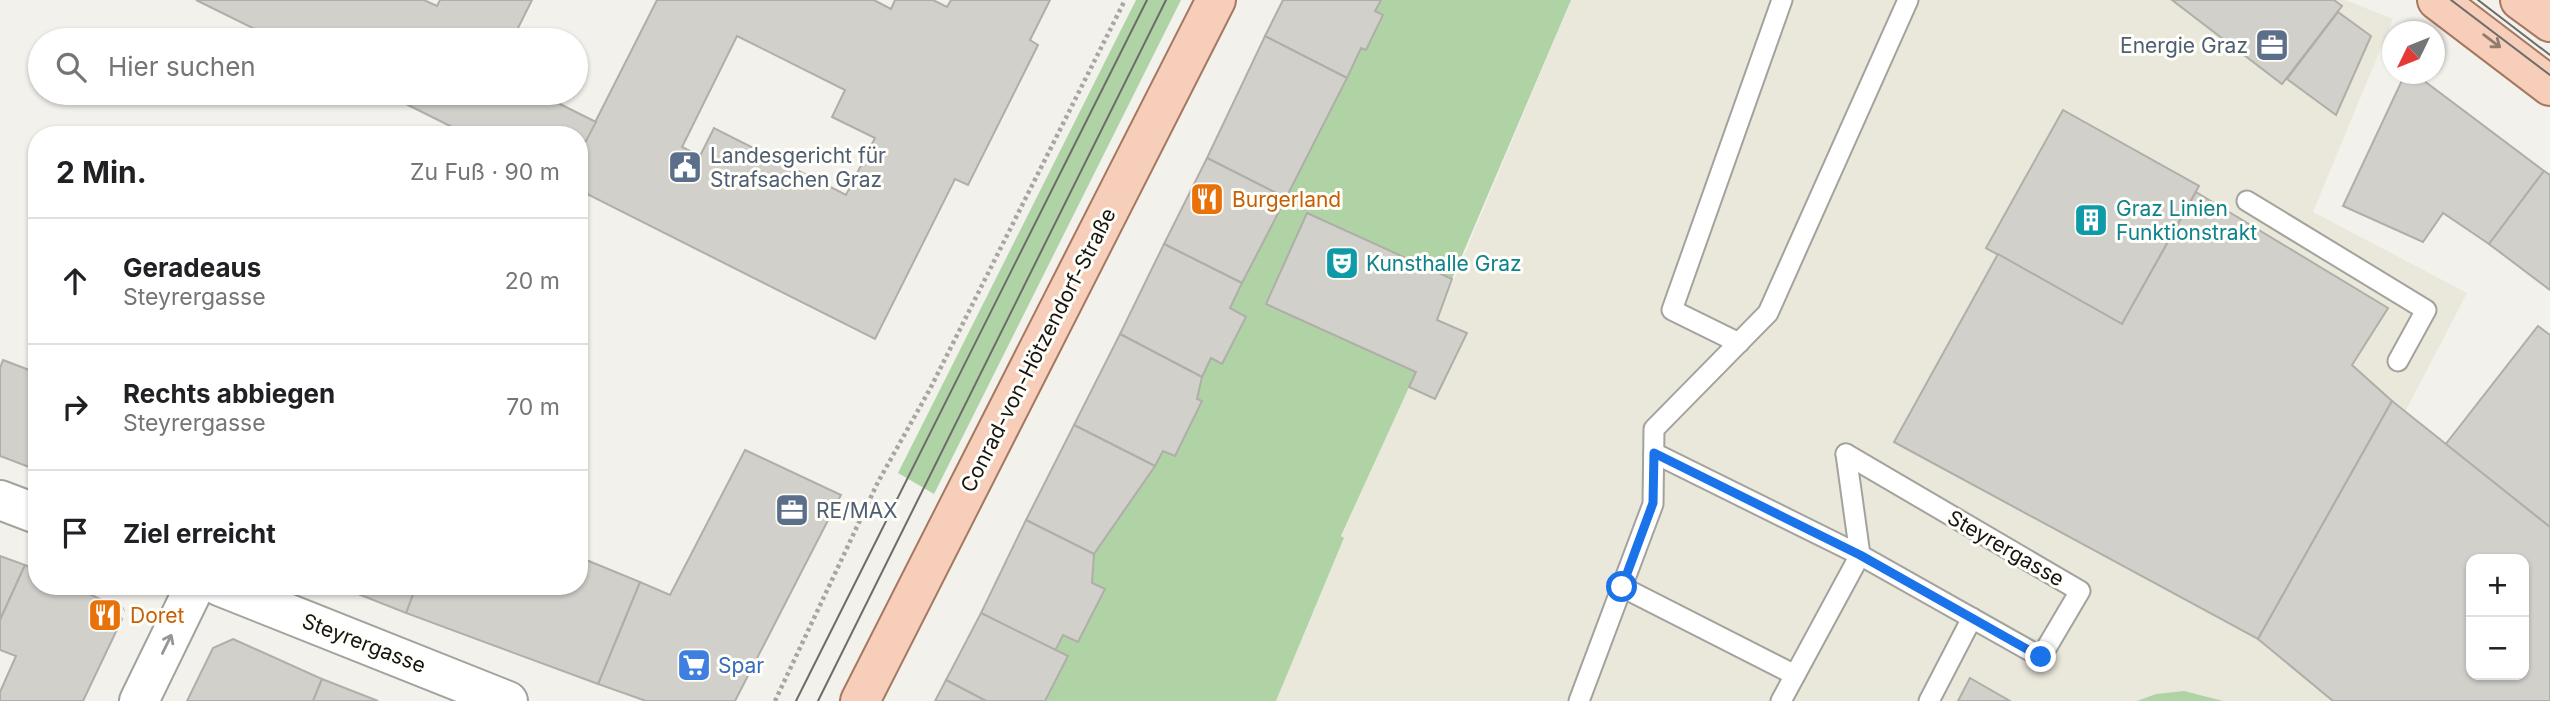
<!DOCTYPE html>
<html lang="de">
<head>
<meta charset="utf-8">
<style>
  :root { --surface:#fff; --page:#f6f6f6; --text:#202124; --muted:#757577; --line:#e0e0e0 }
  body { margin:0; font-family:Inter,sans-serif; background:var(--page); color:var(--text) }
  .controls { position:absolute; right:21px; bottom:21px; display:grid; overflow:hidden; border-radius:14px; box-shadow:0 2px 5px #0004 }
  .controls button { width:63px; height:63px; display:grid; place-items:center; padding:0; border:0; border-bottom:2px solid var(--line); background:var(--surface); color:var(--text); font:35px sans-serif }
  .compass { position:absolute; left:2382px; top:21px; width:63px; height:63px; border-radius:50%; background:var(--surface); box-shadow:0 2px 5px #0004; rotate:227deg }
  .stop { position:absolute; width:21px; height:21px; margin:-16px; border:5px solid #1a73e8; border-radius:50%; background:#fff }
  .stop.end { background:#1a73e8; border-color:#fff; box-shadow:0 2px 7px #0008 }
  .list { margin:0; padding:0; list-style:none }
  h2 { display:flex; justify-content:space-between; align-items:center; height:91px; margin:0; padding:0 28px; font-size:30px }
  h2 small { font-size:23px; font-weight:400; color:var(--muted) }
  .list li { display:grid; grid-template-columns:46px 1fr auto; gap:21px; align-items:center; box-sizing:border-box; height:126px; padding:0 28px; border-top:2px solid var(--line) }
  .list b { display:block; font-size:26px; white-space:nowrap }
  .list p { margin:0; font-size:23px; white-space:nowrap; color:var(--muted) }
  .list em { font-size:23px; font-style:normal; color:var(--muted) }
  .icon { flex:none; width:38px; height:38px; fill:none; stroke:currentColor; stroke-width:2; stroke-linecap:round; stroke-linejoin:round }
  .map { position:relative; flex:none; width:2550px; height:701px; overflow:hidden }
  .search { position:absolute; background:var(--surface); box-shadow:0 2px 5px #0004; left:28px; top:28px; width:560px; height:77px; display:flex; align-items:center; gap:18px; box-sizing:border-box; padding:0 24px; border-radius:38px; color:var(--muted); font-size:26px }
  .panel { position:absolute; background:var(--surface); box-shadow:0 2px 5px #0004; left:28px; top:126px; width:560px; height:469px; border-radius:28px }
  .map>svg:first-child { display:block }
  .built { fill:#eae7db; fill-rule:evenodd }
  .green { fill:#b0d3a6 }
  .building { fill:#d1d0cb; stroke:#afaea9; stroke-width:2; fill-rule:evenodd }
  .lines { fill:none; stroke-linecap:round; stroke-linejoin:round }
  .service-casing { stroke:#a3a29d; stroke-width:23 }
  .minor-casing { stroke:#a3a29d; stroke-width:42 }
  .tertiary-casing { stroke:#a3a29d; stroke-width:42 }
  .primary-casing { stroke:#a57860; stroke-width:42 }
  .path { stroke:#a6a6a2; stroke-width:4.5; stroke-dasharray:3.5 3.5; stroke-linecap:butt }
  .service { stroke:#fff; stroke-width:19 }
  .minor { stroke:#fff; stroke-width:38 }
  .tertiary { stroke:#fff; stroke-width:38 }
  .primary { stroke:#f7ceb9; stroke-width:38 }
  .tram { stroke:#6d6c69; stroke-width:2 }
  .oneway { stroke:#917b6e }
  .oneway2 { stroke:#969695 }
  .route { stroke:#1a73e8; stroke-width:9 }
  .labels { text-anchor:middle; dominant-baseline:central; stroke-width:6; stroke-linejoin:round; paint-order:stroke }
  .service-label { font-size:21px; fill:#4e5e75; stroke:#fffef9; text-anchor:start }
  .food-label { font-size:21px; fill:#c56008; stroke:#fffef9; text-anchor:start }
  .culture-label { font-size:21px; fill:#0d838f; stroke:#fffef9; text-anchor:start }
  .street-label { font-size:21px; fill:#151513; stroke:#fffef9 }
  .shop-label { font-size:21px; fill:#366cbe; stroke:#fffef9; text-anchor:start }
</style>
</head>
<body>
<div class="map">
<svg width="2550" height="701" viewBox="0 0 2550 701">
  <rect width="100%" height="100%" fill="#f2f1ec"/>
  <!-- built -->
  <path class="built" d="M1571,0H2345L2393,19L2313,212L2467,293L2405,412L2550,527V701H1276L1344,539L1341,537L1409,387L1435,399L1467,333L1437,320ZM2471,559H2524V675H2471Z"/>
  <!-- green -->
  <g class="green">
    <polygon points="1136,0 1181,0 934,494 898,473"/>
    <polygon points="1381,0 1571,0 1452,279 1307,214 1266,303 1416,372 1341,536 1344,538 1276,701 1045,701 1068,656 1055,651 1063,635 1078,642 1105,590 1092,583 1094,554 1163,451 1175,456 1202,402 1197,399 1202,377 1211,358 1222,364 1246,317 1230,308 1361,48 1366,49 1383,16 1375,11"/>
    <polygon points="2184,691 2223,701 2137,701 2156,694"/>
  </g>
  <!-- building -->
  <g class="building">
    <polygon points="196,0 424,0 437,6 440,0 532,0 512,40 277,40"/>
    <path d="M657,0H874L891,9L895,0H933L947,7L951,0H1050L1030,40L1038,45L968,185L955,179L875,339L579,190V154ZM737,36L845,90L832,117L875,138L846,195L714,128L700,156L682,147Z"/>
    <polygon points="1283,0 1381,0 1375,11 1383,15 1366,50 1361,48 1347,78 1265,36"/>
    <polygon points="2172,0 2334,0 2342,6 2282,84"/>
    <polygon points="2338,12 2371,36 2336,115 2287,79"/>
    <polygon points="1265,36 1347,78 1286,198 1207,158"/>
    <polygon points="2405,74 2415,74 2544,171 2489,244 2443,213 2423,242 2343,206"/>
    <polygon points="384,93 538,93 596,122 579,154 579,135 468,135"/>
    <polygon points="2063,110 2199,186 2122,324 1986,248"/>
    <polygon points="1207,158 1286,198 1242,283 1164,244"/>
    <polygon points="2544,171 2550,175 2550,290 2489,244"/>
    <polygon points="2196,192 2388,308 2352,365 2392,401 2258,639 1894,442 1998,254 2122,324"/>
    <polygon points="1307,213 1452,279 1437,320 1467,333 1435,399 1409,387 1416,372 1266,304"/>
    <polygon points="1164,244 1242,283 1230,308 1246,317 1222,364 1211,358 1202,377 1120,334"/>
    <polygon points="2538,326 2550,335 2550,527 2445,445"/>
    <polygon points="1120,334 1202,377 1197,399 1202,401 1175,456 1163,451 1155,466 1074,425"/>
    <polygon points="3,360 37,373 37,470 0,456 0,368"/>
    <path d="M2392,401L2550,527V701H2333L2258,639ZM2471,559H2524V675H2471Z"/>
    <polygon points="1074,425 1155,466 1094,554 1026,520"/>
    <polygon points="745,450 841,495 735,701 646,701 598,684 640,582 670,595"/>
    <polygon points="1026,520 1094,554 1092,583 1105,589 1078,642 1063,635 1055,651 981,613"/>
    <polygon points="0,556 25,565 0,620"/>
    <polygon points="579,557 640,582 598,684 406,613 416,586 579,586"/>
    <polygon points="25,565 37,571 37,586 72,586 111,604 122,619 83,701 0,701 0,692 16,656 0,650 0,620"/>
    <polygon points="338,586 416,586 406,613"/>
    <polygon points="981,613 1068,656 1045,701 986,701 946,680"/>
    <polygon points="233,639 322,679 313,701 187,701 213,648"/>
    <polygon points="1970,678 2010,701 1958,701"/>
    <polygon points="322,679 378,701 313,701"/>
    <polygon points="946,680 986,701 935,701"/>
  </g>
  <g class="lines">
    <!-- service casing -->
    <g class="service-casing">
      <g id="service">
        <polyline points="2247,201 2426,310 2398,361"/>
        <polyline points="1739,343 1672,310 1782,0"/>
        <polyline points="1654,453 1860,555 2041,657 2080,591 1846,454"/>
        <polyline points="1622,587 1795,675"/>
        <polyline points="1579,701 1653,504 1654,429 1768,313 1908,0"/>
        <polyline points="1781,701 1860,555 1846,454"/>
        <polyline points="1929,701 1972,618"/>
      </g>
    </g>
    <!-- minor casing -->
    <g class="minor-casing">
      <polyline id="minor" points="139,701 195,586"/>
    </g>
    <!-- tertiary casing -->
    <g class="tertiary-casing">
      <g id="tertiary">
        <polyline points="0,500 37,514"/>
        <polyline points="219,586 508,701"/>
      </g>
    </g>
    <!-- primary casing -->
    <g class="primary-casing">
      <g id="primary">
        <polyline points="2437,0 2550,86"/>
        <polyline points="2520,0 2550,22"/>
        <polyline points="860,701 1216,0"/>
      </g>
    </g>
    <!-- path -->
    <g class="path">
      <polyline points="117,612 124,609"/>
      <polyline points="775,701 878,482 930,389 1125,0"/>
    </g>
    <!-- service -->
    <use href="#service" class="service"/>
    <!-- minor -->
    <use href="#minor" class="minor"/>
    <!-- tertiary -->
    <use href="#tertiary" class="tertiary"/>
    <!-- primary -->
    <use href="#primary" class="primary"/>
    <!-- tram -->
    <g class="tram">
      <polyline points="2451,0 2550,75"/>
      <polyline points="2478,0 2550,55"/>
      <polyline points="796,701 1147,0"/>
      <polyline points="818,701 1166,0"/>
    </g>
  </g>
  <!-- one-way arrows -->
  <defs><path id="oneway-shaft" d="M-6 0H5M1.5-3L5.5 0L1.5 3" fill="none" stroke-width="1.6" stroke-linecap="round" stroke-linejoin="round" transform="scale(1.75)"/></defs>
  <use class="oneway" href="#oneway-shaft" transform="translate(2492 41) rotate(37)"/>
  <use class="oneway2" href="#oneway-shaft" transform="translate(167 644) rotate(-64)"/>
  <g class="lines">
    <!-- route -->
    <polyline class="route" points="1622,587 1653,503 1654,453 1860,555 2041,657"/>
  </g>
  <!-- icons -->
  <defs>
    <g id="office-square" transform="scale(1.75)"><rect x="-9" y="-9" width="18" height="18" rx="4" fill="#5c6f8a" stroke="#fffef9"/><path d="M-6-3h4V-5.5h4V-3h4V5H-6ZM-1-4.5V-3h2v-1.5ZM-6 0V1H6V0Z" fill="#fff"/></g>
    <g id="civic-square" transform="scale(1.75)"><rect x="-9" y="-9" width="18" height="18" rx="4" fill="#5c6f8a" stroke="#fffef9"/><path d="M-.6-6.5H3V-4.5H.6V-3L4-1V1h2V6H-6V1h2V-1L-.6-3ZM-1.2 2.5V6h2.4V2.5Z" fill="#fff"/></g>
    <g id="restaurant-square" transform="scale(1.75)"><rect x="-9" y="-9" width="18" height="18" rx="4" fill="#e8710a" stroke="#fffef9"/><path d="M-5-6h1v4h1v-4h1v4h1v-4h1v5L-1.5 .5V6h-2V.5L-5-1ZM5-6V6H3V1.5H1.5Q1.5-4 5-6Z" fill="#fff"/></g>
    <g id="building-square" transform="scale(1.75)"><rect x="-9" y="-9" width="18" height="18" rx="4" fill="#0f9aa8" stroke="#fffef9"/><path d="M-4-6H4V6H1V3H-1V6H-4ZM-2.5-4.3h1.7v1.8h-1.7ZM.8-4.3h1.7v1.8H.8ZM-2.5-1h1.7V.8h-1.7ZM.8-1h1.7V.8H.8Z" fill="#fff"/></g>
    <g id="theatre-square" transform="scale(1.75)"><rect x="-9" y="-9" width="18" height="18" rx="4" fill="#0f9aa8" stroke="#fffef9"/><path d="M-5-5.5Q0-4 5-5.5V0Q5 5 0 6Q-5 5-5 0ZM-3.3-2.5H-1v1.5H-3.3ZM1-2.5H3.3v1.5H1ZM-2.8 1Q0 5.5 2.8 1Z" fill="#fff"/></g>
    <g id="supermarket-square" transform="scale(1.75)"><rect x="-9" y="-9" width="18" height="18" rx="4" fill="#3f7fe0" stroke="#fffef9"/><path d="M-6-5.5h2.5l.6 2H6L4.5 2H-2.5L-4.4-4H-6ZM-1.5 3.2a1.3 1.3 0 1 0 .1 0ZM3 3.2a1.3 1.3 0 1 0 .1 0Z" fill="#fff"/></g>
  </defs>
  <g fill-rule="evenodd">
    <use href="#office-square" x="2272" y="45"/>
    <use href="#civic-square" x="685" y="167"/>
    <use href="#restaurant-square" x="1207" y="199"/>
    <use href="#building-square" x="2091" y="220"/>
    <use href="#theatre-square" x="1342" y="263"/>
    <use href="#office-square" x="792" y="510"/>
    <use href="#restaurant-square" x="105" y="615"/>
    <use href="#supermarket-square" x="694" y="665"/>
  </g>
  <g class="labels">
    <!-- service labels -->
    <g class="service-label">
      <text x="2248" y="45" text-anchor="end">Energie Graz</text>
      <text x="710" y="155">Landesgericht für<tspan x="710" dy="24">Strafsachen Graz</tspan></text>
      <text x="816" y="510">RE/MAX</text>
    </g>
    <!-- food labels -->
    <g class="food-label">
      <text x="1232" y="199">Burgerland</text>
      <text x="130" y="615">Doret</text>
    </g>
    <!-- culture labels -->
    <g class="culture-label">
      <text x="2116" y="208">Graz Linien<tspan x="2116" dy="24">Funktionstrakt</tspan></text>
      <text x="1366" y="263">Kunsthalle Graz</text>
    </g>
    <!-- street labels -->
    <g class="street-label">
      <text transform="translate(1038 350) rotate(-63)">Conrad-von-Hötzendorf-Straße</text>
      <text transform="translate(2006 548) rotate(30)">Steyrergasse</text>
      <text transform="translate(364 643) rotate(21)">Steyrergasse</text>
    </g>
    <!-- shop labels -->
    <g class="shop-label">
      <text x="718" y="665">Spar</text>
    </g>
  </g>
</svg>
<div class="controls">
<button>+</button>
<button>−</button>
</div>
<svg class="compass" viewBox="-18 -18 36 36"><path d="M0-13l5 13h-10z" fill="#e53935"/><path d="M0 13l5-13h-10z" fill="#757577"/></svg>
<div class="stop" style="left:1622px;top:587px"></div>
<div class="stop end" style="left:2041px;top:657px"></div>
<div class="search"><svg class="icon" aria-label="search" viewBox="0 0 24 24"><circle cx="10" cy="10" r="6"/><path d="M15 15l6 6"/></svg>Hier suchen</div>
<section class="panel">
<h2>2 Min.<small>Zu Fuß · 90 m</small></h2>
<ul class="list">
<li><svg class="icon" aria-label="ahead" viewBox="0 0 24 24"><path d="M12 20V5M6 11l6-6 6 6"/></svg><div><b>Geradeaus</b><p>Steyrergasse</p></div><em>20 m</em></li>
<li><svg class="icon" aria-label="right" viewBox="0 0 24 24"><path d="M7 20v-9h11M14 6l5 5-5 5"/></svg><div><b>Rechts abbiegen</b><p>Steyrergasse</p></div><em>70 m</em></li>
<li><svg class="icon" aria-label="arrive" viewBox="0 0 24 24"><path d="M6 21V4h12l-3 4 3 4H6"/></svg><div><b>Ziel erreicht</b></div></li>
</ul>
</section>
</div>
</body>
</html>
